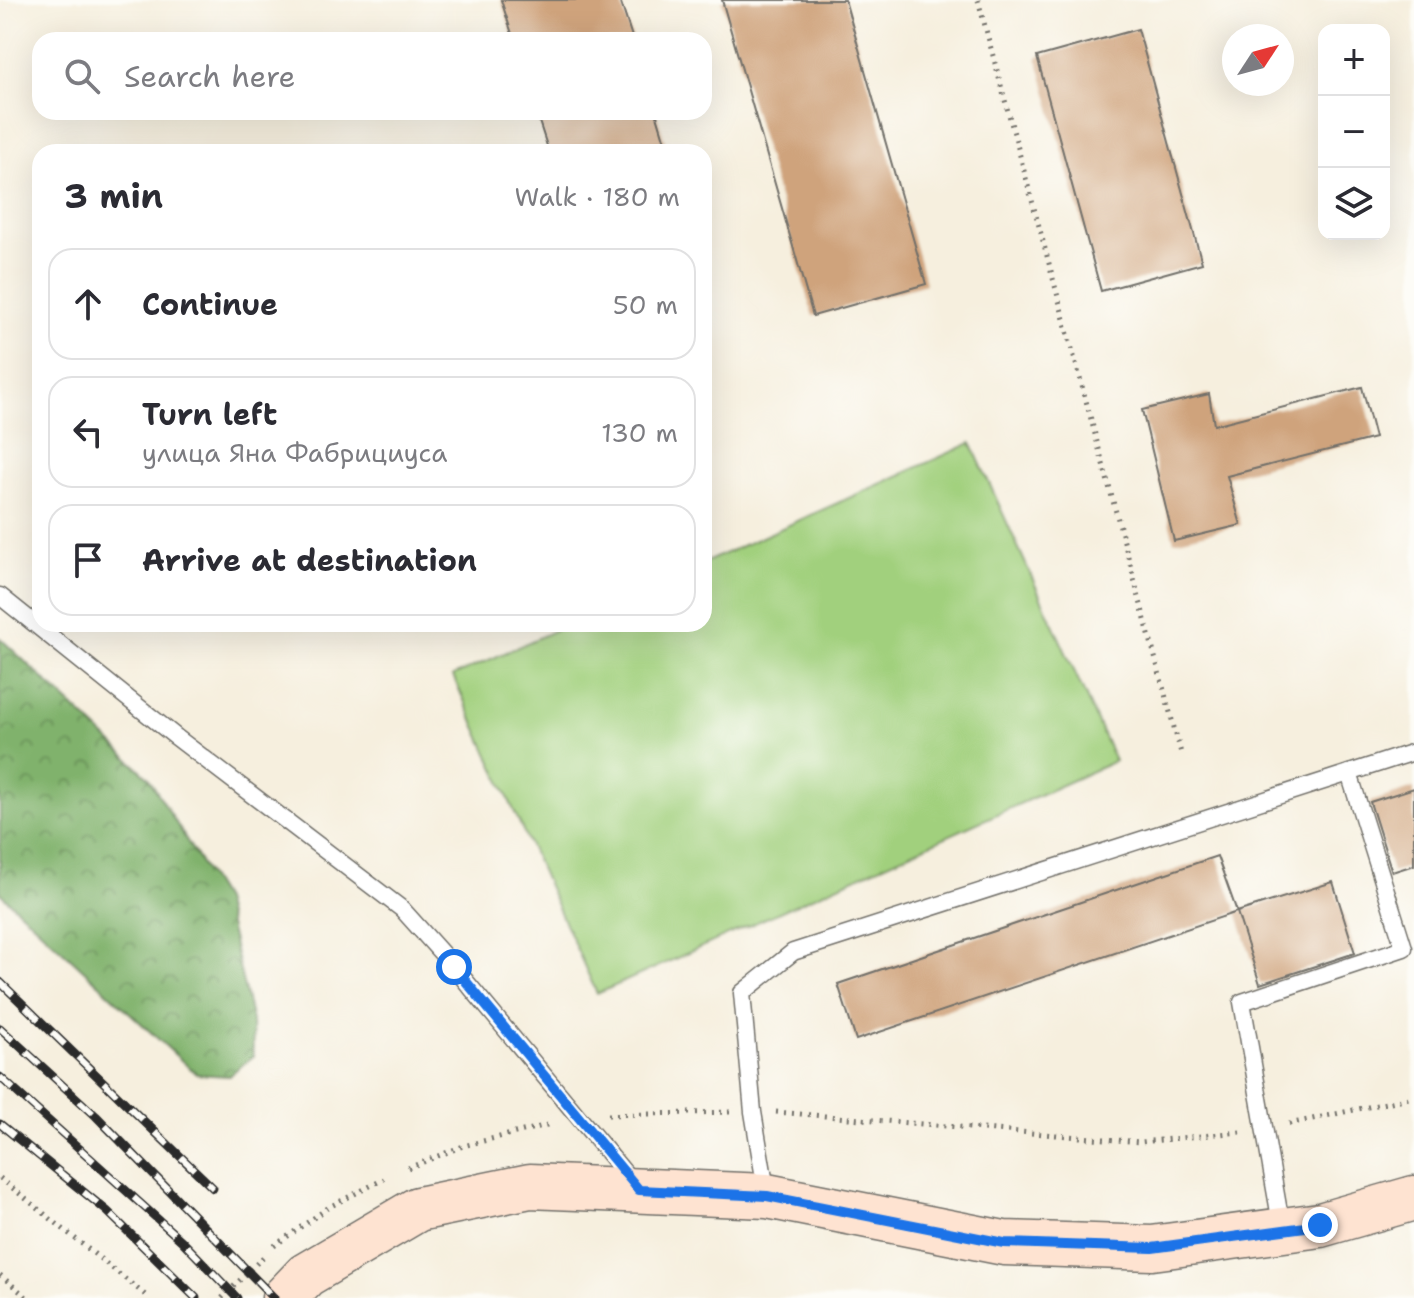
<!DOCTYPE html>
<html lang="en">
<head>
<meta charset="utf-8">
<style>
  :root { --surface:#fff; --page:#f7f7f7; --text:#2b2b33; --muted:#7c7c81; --line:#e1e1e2 }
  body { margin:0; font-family:"Shantell Sans",sans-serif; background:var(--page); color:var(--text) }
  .controls { position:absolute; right:24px; top:24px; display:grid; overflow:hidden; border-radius:16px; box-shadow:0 8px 32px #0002 }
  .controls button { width:72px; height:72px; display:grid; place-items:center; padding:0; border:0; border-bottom:2px solid var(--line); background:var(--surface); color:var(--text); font:40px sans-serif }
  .compass { position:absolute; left:1222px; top:24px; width:72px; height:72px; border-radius:50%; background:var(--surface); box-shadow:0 8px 32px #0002; rotate:54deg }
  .stop { position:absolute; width:24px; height:24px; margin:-18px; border:6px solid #1a73e8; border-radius:50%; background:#fff }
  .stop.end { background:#1a73e8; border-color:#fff; box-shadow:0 2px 8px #0008 }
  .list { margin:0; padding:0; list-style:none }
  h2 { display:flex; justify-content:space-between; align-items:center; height:104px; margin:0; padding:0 32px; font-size:34px }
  h2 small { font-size:26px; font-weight:400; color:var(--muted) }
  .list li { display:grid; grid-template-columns:52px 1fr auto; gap:24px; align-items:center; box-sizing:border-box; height:112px; margin:0 16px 16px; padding:0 16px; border:2px solid var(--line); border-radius:24px }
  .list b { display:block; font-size:30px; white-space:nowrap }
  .list p { margin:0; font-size:26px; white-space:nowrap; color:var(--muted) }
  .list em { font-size:26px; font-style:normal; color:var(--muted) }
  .icon { flex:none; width:44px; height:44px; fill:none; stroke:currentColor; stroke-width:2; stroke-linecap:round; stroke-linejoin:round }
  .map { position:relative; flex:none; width:1414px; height:1298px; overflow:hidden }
  .search { position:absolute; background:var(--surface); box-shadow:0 8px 32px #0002; left:32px; top:32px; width:680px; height:88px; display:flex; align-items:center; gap:20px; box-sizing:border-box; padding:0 28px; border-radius:24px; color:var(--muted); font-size:30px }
  .panel { position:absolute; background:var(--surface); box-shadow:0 8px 32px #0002; left:32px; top:144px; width:680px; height:488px; border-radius:24px }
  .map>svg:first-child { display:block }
  .green { fill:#a1d07d; stroke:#667e54; stroke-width:2 }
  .forest { fill:url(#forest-crowns); stroke:#566e4c; stroke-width:2 }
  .building { fill:#cfa37b }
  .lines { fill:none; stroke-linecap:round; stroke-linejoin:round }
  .lane-casing { stroke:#72706a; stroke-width:19 }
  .secondary-casing { stroke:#72706a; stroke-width:47 }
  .path { stroke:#72706a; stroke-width:5; stroke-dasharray:2 6; stroke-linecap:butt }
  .lane { stroke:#fff; stroke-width:16 }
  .secondary { stroke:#fee3d1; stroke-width:44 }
  .rail-casing { stroke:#2b2b2b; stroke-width:9 }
  .rail { stroke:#fdfcf7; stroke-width:6; stroke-dasharray:18; stroke-linecap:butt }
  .route { stroke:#1a73e8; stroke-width:10 }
</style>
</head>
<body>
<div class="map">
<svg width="1414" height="1298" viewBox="0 0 1414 1298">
  <defs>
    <pattern id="forest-crowns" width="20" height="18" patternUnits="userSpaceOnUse" patternTransform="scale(2)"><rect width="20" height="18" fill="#80b26c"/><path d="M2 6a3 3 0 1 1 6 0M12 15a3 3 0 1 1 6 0" fill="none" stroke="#699159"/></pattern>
  </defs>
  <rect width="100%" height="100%" fill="#fdfcf7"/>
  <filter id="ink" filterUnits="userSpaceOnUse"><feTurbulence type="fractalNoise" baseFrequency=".0125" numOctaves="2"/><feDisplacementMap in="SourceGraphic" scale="16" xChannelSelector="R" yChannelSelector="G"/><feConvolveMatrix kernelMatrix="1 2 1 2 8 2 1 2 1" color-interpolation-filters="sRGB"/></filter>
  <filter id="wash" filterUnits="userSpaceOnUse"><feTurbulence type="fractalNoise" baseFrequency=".006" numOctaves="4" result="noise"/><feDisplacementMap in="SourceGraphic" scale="32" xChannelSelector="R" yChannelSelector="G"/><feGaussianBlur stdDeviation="1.8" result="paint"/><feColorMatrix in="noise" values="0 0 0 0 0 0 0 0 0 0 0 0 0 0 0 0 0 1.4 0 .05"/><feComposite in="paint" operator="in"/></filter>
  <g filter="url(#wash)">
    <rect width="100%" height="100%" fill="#f6efde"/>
    <!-- green -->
    <polygon class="green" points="971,443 1115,761 597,994 453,676 569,624 704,624 704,563"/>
    <!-- forest -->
    <polygon class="forest" points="0,638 148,777 223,900 252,1021 253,1056 229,1076 196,1074 0,893"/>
    <g id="blocks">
      <!-- building -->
      <g class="building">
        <polygon points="501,0 620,0 633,40 514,40"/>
        <polygon points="722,0 845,0 926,284 813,316"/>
        <polygon points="1138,29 1202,263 1101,291 1037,57"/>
        <polygon points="536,112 656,112 668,152 549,152"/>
        <polygon points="1362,387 1375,438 1227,476 1241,525 1174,541 1142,410 1209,394 1214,425"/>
        <polygon points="1414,788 1414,865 1392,872 1370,802"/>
        <polygon points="1217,856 1237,912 856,1040 838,984"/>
        <polygon points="1333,882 1355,953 1260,984 1237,912"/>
      </g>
    </g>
  </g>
  <g filter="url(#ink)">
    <use href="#blocks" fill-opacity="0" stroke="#72706a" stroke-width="2"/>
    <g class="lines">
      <!-- lane casing -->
      <g class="lane-casing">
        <g id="lane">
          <polyline points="0,596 176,737 402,909 454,967 633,1183"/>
          <polyline points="767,1196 753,1112 742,993 793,952 1349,773"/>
          <polyline points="1282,1229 1242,1002 1404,948 1349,773 1414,752"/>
        </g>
      </g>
      <!-- secondary casing -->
      <g class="secondary-casing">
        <polyline id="secondary" points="284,1298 306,1275 418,1209 530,1186 767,1196 1004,1243 1152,1248 1320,1225 1414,1198"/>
      </g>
      <!-- path -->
      <g class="path">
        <polyline points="978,0 1182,757"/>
        <polyline points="776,1112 1141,1142 1240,1132"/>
        <polyline points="608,1115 730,1112"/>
        <polyline points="1289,1124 1414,1097"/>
        <polyline points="408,1168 463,1146 551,1124"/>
        <polyline points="0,1178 149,1298"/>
        <polyline points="274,1246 329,1207 384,1179"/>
        <polyline points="0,1275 28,1298"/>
        <polyline points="222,1298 264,1256"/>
      </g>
      <!-- lane -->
      <use href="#lane" class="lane"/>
      <!-- secondary -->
      <use href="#secondary" class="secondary"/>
      <!-- rail casing -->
      <g class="rail-casing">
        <g id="rail">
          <polyline points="0,982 213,1188"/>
          <polyline points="0,1028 96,1116 274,1298"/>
          <polyline points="0,1077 182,1241 237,1298"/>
          <polyline points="0,1124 107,1211 196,1298"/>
        </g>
      </g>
      <!-- rail -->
      <use href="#rail" class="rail"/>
    </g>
  </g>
  <g class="lines" filter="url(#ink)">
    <!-- route -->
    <polyline class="route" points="454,967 639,1190 767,1196 1004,1243 1152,1248 1320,1225"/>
  </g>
</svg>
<div class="controls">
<button>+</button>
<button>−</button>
<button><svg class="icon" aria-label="layers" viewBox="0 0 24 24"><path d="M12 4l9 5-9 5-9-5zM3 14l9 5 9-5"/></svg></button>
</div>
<svg class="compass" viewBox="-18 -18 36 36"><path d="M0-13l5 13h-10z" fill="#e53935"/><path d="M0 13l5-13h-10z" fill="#7c7c81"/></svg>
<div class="stop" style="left:454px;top:967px"></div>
<div class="stop end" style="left:1320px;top:1225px"></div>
<div class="search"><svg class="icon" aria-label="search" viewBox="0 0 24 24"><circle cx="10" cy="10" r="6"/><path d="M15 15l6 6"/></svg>Search here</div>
<section class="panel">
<h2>3 min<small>Walk · 180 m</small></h2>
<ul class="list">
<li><svg class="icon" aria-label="ahead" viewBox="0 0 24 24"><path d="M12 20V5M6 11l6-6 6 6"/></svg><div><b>Continue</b></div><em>50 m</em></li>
<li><svg class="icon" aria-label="left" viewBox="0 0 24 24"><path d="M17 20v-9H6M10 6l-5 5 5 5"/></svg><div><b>Turn left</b><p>улица Яна Фабрициуса</p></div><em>130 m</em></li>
<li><svg class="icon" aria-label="arrive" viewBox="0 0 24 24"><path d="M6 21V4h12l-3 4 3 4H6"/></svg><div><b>Arrive at destination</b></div></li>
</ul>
</section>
</div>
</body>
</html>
